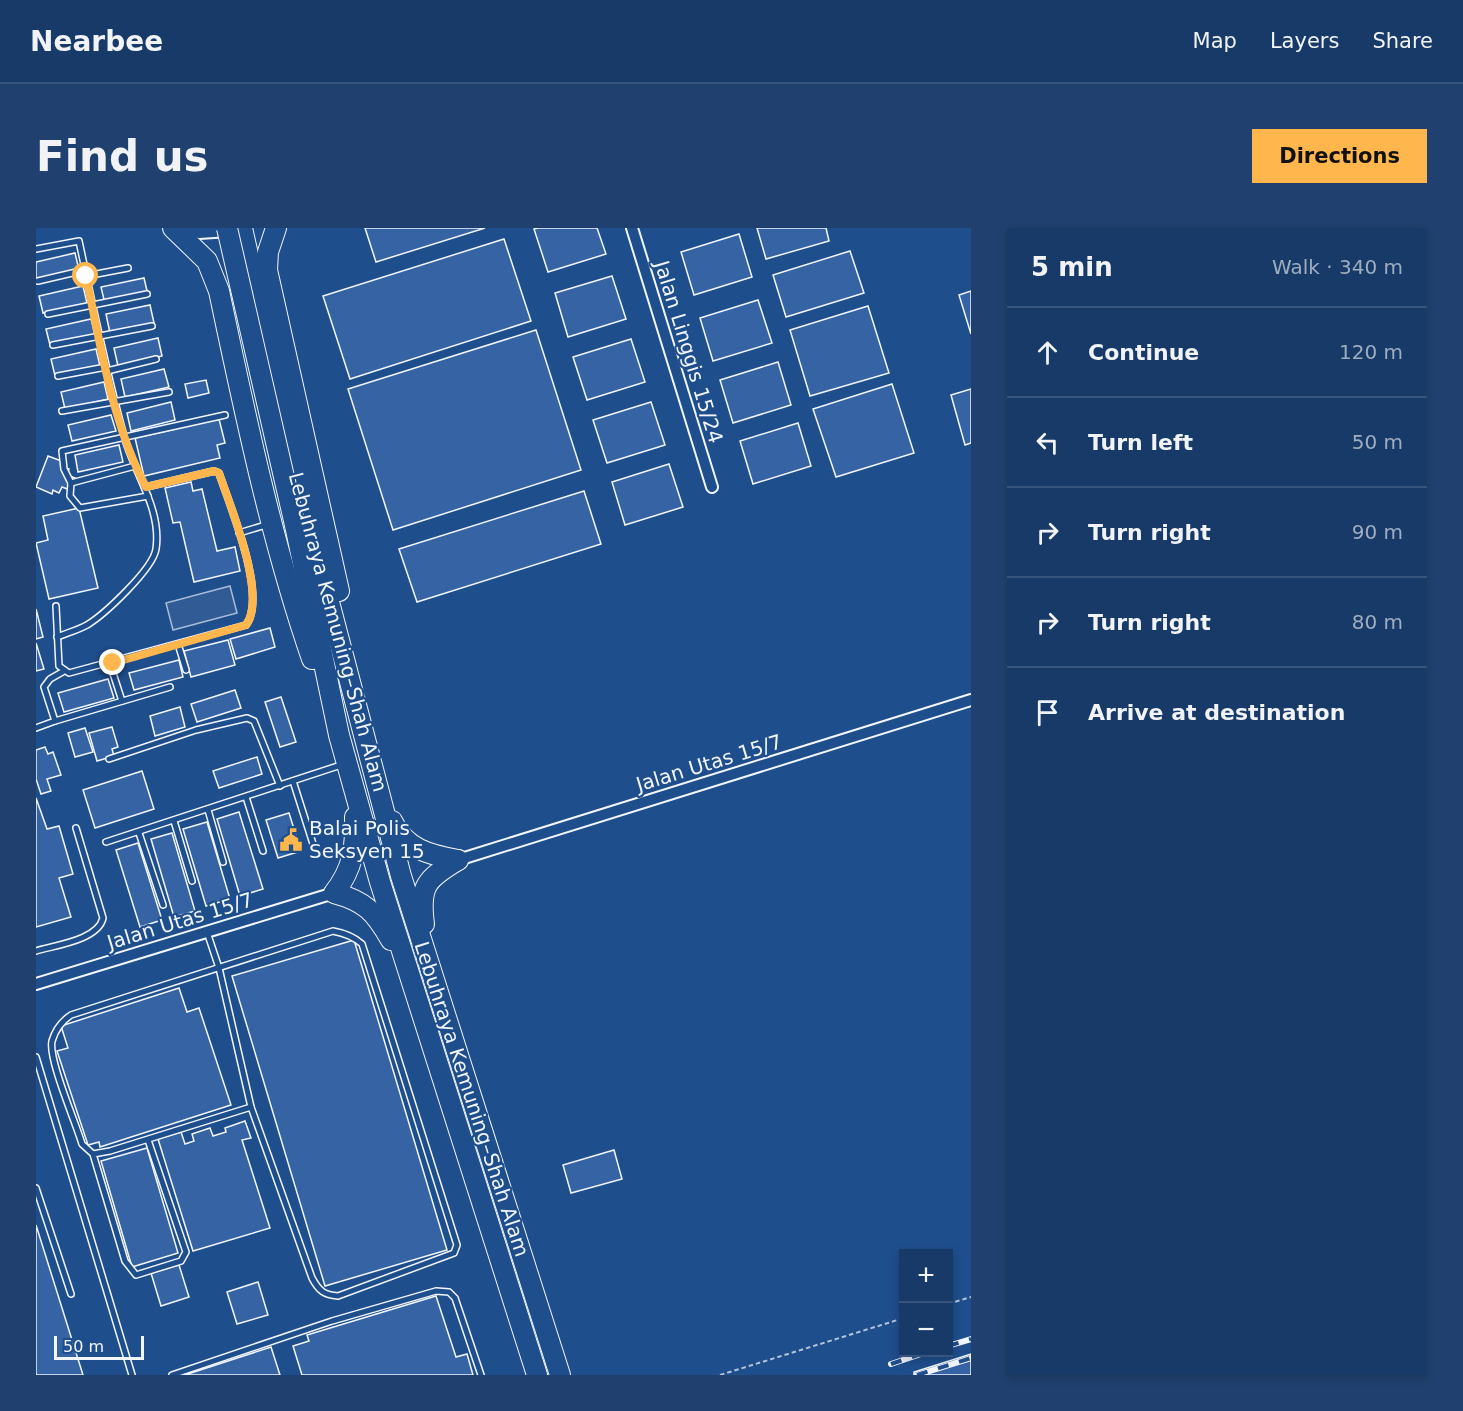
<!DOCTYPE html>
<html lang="en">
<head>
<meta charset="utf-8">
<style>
  :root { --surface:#173a69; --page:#20416f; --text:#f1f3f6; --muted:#9eadc0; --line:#36547d; --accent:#ffb74d }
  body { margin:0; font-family:"DejaVu Sans",sans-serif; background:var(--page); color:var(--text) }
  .controls { position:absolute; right:18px; bottom:18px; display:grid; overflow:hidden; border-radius:0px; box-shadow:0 3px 9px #0003 }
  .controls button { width:54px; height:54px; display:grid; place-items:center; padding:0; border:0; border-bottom:2px solid var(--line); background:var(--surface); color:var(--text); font:30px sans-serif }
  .scale { position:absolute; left:18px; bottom:15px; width:90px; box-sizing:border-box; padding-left:6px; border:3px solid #f2f6ff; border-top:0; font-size:16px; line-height:21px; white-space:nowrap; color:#f2f6ff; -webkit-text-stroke:4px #1f4e8c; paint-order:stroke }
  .stop { position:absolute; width:18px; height:18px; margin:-14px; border:4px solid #ffb74d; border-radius:50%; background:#fff }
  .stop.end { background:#ffb74d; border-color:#fff; box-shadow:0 2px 6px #0008 }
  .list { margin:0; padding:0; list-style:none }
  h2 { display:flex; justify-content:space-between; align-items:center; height:78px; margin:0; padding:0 24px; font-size:26px }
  h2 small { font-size:20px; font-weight:400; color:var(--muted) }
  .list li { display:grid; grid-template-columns:39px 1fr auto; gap:18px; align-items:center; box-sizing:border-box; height:90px; padding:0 24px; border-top:2px solid var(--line) }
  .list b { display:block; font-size:22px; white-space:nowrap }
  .list em { font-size:20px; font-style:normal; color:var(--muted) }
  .icon { flex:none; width:33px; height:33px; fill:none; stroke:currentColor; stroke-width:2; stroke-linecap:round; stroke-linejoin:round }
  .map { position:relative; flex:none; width:935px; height:1147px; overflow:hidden; border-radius:0px }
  header { display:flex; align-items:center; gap:36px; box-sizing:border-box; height:84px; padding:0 30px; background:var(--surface); border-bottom:2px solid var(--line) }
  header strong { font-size:28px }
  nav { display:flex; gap:33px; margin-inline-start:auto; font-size:21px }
  .intro { display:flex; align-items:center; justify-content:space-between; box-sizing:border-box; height:144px; padding:0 36px }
  h1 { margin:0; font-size:42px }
  .button { padding:15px 27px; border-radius:0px; background:var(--accent); color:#111; font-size:21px; font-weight:700 }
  main { display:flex; gap:36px; padding:0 36px }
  aside { flex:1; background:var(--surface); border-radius:0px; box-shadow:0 3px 9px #0003 }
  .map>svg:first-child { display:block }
  .built { fill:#305b95; stroke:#a8bbd7; stroke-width:1.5 }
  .building { fill:#3563a3; stroke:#f2f6ff; stroke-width:1.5 }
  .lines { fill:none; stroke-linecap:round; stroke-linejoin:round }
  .lane-casing { stroke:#f2f6ff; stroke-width:8 }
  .street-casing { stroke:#f2f6ff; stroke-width:14 }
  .primary-casing { stroke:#f2f6ff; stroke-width:20 }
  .highway-casing { stroke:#f2f6ff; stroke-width:22 }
  .path { stroke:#b3c4dc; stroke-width:2; stroke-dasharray:4.5 3; stroke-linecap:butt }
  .lane { stroke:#1f4e8c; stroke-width:5 }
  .street { stroke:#1f4e8c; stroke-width:10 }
  .primary { stroke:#1f4e8c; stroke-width:16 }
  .highway { stroke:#1f4e8c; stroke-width:20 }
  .rail-casing { stroke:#f2f6ff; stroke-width:6 }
  .rail { stroke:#1f4e8c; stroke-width:4; stroke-dasharray:11; stroke-linecap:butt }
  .highway-bridge-casing { stroke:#f2f6ff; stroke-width:22; stroke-linecap:butt }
  .highway-bridge { stroke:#1f4e8c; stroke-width:20 }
  .route { stroke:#ffb74d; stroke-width:8 }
  .labels { text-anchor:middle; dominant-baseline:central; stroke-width:4.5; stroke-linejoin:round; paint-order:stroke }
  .street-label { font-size:20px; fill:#f2f6ff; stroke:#1f4e8c }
  .poi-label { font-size:20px; fill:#f2f6ff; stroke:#1f4e8c; text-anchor:start }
</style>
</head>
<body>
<header>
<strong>Nearbee</strong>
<nav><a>Map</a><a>Layers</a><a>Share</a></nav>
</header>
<div class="intro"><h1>Find us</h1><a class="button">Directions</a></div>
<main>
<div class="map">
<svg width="935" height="1147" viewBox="0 0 935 1147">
  <rect width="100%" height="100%" fill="#1f4e8c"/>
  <!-- built -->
  <polygon class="built" points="194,358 201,385 137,402 130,375"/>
  <!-- building -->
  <g class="building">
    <polygon points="329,0 449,0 340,34"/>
    <polygon points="502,0 561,0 570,26 512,44 498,1"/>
    <polygon points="721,0 790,0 793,13 730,31"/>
    <polygon points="703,6 716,49 658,67 645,24"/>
    <polygon points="468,11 495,93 314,151 287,68"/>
    <polygon points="814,23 828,65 750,89 737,47"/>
    <polygon points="39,25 43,42 0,51 0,34"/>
    <polygon points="576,48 590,91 532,109 519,65"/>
    <polygon points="108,50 112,67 69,76 65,59"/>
    <polygon points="47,58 51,75 7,85 3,68"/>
    <polygon points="935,63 935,106 923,67"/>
    <polygon points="722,72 736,115 677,133 664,90"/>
    <polygon points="114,77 118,95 74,105 70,86"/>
    <polygon points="832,78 853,145 774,168 754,102"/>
    <polygon points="55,91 59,107 14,117 10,101"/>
    <polygon points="500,102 545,242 357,302 312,161"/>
    <polygon points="122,110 126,128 82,138 78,120"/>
    <polygon points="595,111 609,154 551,172 537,129"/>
    <polygon points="60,121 64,138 19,148 15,131"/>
    <polygon points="742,134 755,177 697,195 684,152"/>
    <polygon points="128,141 133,159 89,169 85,151"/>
    <polygon points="170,152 173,165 152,170 149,156"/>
    <polygon points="68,154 72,171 29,181 25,164"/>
    <polygon points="856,156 878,225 800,249 777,181"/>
    <polygon points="935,161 935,215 929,217 915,167"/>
    <polygon points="135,174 139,192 95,203 91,185"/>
    <polygon points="615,174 629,217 571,235 557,192"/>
    <polygon points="75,187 80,203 36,213 32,197"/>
    <polygon points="183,191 189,215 181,217 184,230 108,248 99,210"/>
    <polygon points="762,195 775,238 717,256 704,213"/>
    <polygon points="83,217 87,234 42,244 39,227"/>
    <polygon points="12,228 28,234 27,239 33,241 31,247 39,250 34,262 26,259 23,265 17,262 16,266 0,259"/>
    <polygon points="633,236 647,279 589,297 576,254"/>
    <polygon points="155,254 157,263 166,261 181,323 199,319 204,343 158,354 144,294 137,295 129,260"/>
    <polygon points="548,263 565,316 381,374 363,321"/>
    <polygon points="43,280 62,360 13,371 0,315 12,312 7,288"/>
    <polygon points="0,381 7,409 0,411"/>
    <polygon points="234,400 239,419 200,431 194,411"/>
    <polygon points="192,412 199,437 155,449 148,423"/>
    <polygon points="0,415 8,441 0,443"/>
    <polygon points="143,432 147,449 98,462 93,445"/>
    <polygon points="72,451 78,470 28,484 22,465"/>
    <polygon points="199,462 205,480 161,494 155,476"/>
    <polygon points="245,469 260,514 244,519 229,474"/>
    <polygon points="144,479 149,499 119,508 114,488"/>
    <polygon points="76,499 82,519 76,521 78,528 61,533 53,505"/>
    <polygon points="49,500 57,524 39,529 32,505"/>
    <polygon points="9,519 12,526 17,524 25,547 11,551 15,563 5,566 0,551 0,522"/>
    <polygon points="221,529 226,546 183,560 177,543"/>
    <polygon points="106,543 118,581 59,600 47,562"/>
    <polygon points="0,570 11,601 23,598 37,646 23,650 35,689 0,699"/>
    <polygon points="203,584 227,661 204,668 181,591"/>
    <polygon points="253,585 265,623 242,630 230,592"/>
    <polygon points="171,594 194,671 170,678 147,601"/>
    <polygon points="136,605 159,683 138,689 115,611"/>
    <polygon points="102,615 126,692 104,699 80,622"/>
    <polygon points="318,712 411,1022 289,1058 196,748"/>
    <polygon points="143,760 151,784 163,780 195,877 64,919 63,914 52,917 21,823 32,820 25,798"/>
    <polygon points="209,893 215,910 206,912 234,1000 157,1023 122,911 145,904 149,916 158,913 156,906 174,900 177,908 190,904 189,900"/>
    <polygon points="111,920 142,1025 96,1039 65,933"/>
    <polygon points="578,922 586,951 535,965 527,937"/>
    <polygon points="0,997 47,1147 0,1147"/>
    <polygon points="143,1037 153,1069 125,1078 115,1045"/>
    <polygon points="222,1054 232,1087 201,1096 191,1064"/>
    <polygon points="400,1068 420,1129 431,1126 437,1147 266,1147 257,1118 273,1113 271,1107"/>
    <polygon points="235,1119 244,1147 149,1147"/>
    <polygon points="935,1126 935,1147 878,1147 878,1144"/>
  </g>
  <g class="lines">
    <!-- lane casing -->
    <g class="lane-casing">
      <g id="lane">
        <path d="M0,21L43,13C57,79 70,144 88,208C98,245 126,281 120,321C117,341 69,386 51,397C42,402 31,405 21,409"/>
        <polyline points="50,48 92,40"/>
        <polyline points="2,53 49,42"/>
        <polyline points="12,86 111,66"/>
        <polyline points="17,117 116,98"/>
        <polyline points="71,143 120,131"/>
        <polyline points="22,148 70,139"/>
        <polyline points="26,183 133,164"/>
        <polyline points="99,238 35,255 28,241 26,223 189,187"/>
        <polyline points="35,255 34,268 44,280 112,268"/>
        <polyline points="203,305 233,296"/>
        <path d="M20,378L23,438L33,445L210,397C232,368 194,278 183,245L178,243L110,259"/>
        <polyline points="142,416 150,442"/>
        <polyline points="74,436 86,473"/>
        <polyline points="19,493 134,459"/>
        <polyline points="0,500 19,493 8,459 14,451 28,443"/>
        <polyline points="73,531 160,502 211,490 218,493 244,558"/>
        <polyline points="257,553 278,619"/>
        <polyline points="210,569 227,623"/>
        <polyline points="172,582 187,634"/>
        <polyline points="138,593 156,653"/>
        <polyline points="103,605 127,677"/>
        <polyline points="70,614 308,536"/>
        <polyline points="171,704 183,740 215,879"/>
        <path d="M0,723C20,717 62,712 67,690L40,600"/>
        <polyline points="0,829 96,1147"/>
        <path d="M57,926L74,923L215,879L276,1050C283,1063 288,1067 302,1068L418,1025L421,1017L326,716C317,708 308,705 297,703L35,787C26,793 19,803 16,813C12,831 40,895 46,916L57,926L89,1033L100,1047L145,1033L150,1024L112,912"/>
        <polyline points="0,960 35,1066"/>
        <polyline points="136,1147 296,1093 400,1063 413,1064 419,1070 445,1147"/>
      </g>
    </g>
    <!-- street casing -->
    <g class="street-casing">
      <g id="street">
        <polyline points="596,0 676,259"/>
        <polyline points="422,632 935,472"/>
        <polyline points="0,756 298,665"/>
      </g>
    </g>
    <!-- primary casing -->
    <g class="primary-casing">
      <polyline id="primary" points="153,0 163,2 193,0"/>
    </g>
    <!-- highway casing -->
    <g class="highway-casing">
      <g id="highway">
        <path d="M137,0L171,33L183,63C209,186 235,312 276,431"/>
        <polyline points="206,0 272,294 365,648 524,1147"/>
        <polyline points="240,0 232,24 231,42 303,363"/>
        <polyline points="259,297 303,507 344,654 501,1147"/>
        <path d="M319,589C320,619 317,641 298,665C329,673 339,684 355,712"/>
        <path d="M356,593C369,621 394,627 422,632"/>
        <path d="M388,696C383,658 390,651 422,632"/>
      </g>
    </g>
    <!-- path -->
    <g class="path">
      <polyline points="912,1076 935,1069"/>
      <polyline points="684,1147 868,1090"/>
    </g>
    <!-- lane -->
    <use href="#lane" class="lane"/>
    <!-- street -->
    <use href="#street" class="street"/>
    <!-- primary -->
    <use href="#primary" class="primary"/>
    <!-- highway -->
    <use href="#highway" class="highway"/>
    <!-- rail casing -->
    <g class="rail-casing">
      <g id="rail">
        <polyline points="912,1118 935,1111"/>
        <polyline points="855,1136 891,1124"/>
        <polyline points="881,1147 935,1130"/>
      </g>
    </g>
    <!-- rail -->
    <use href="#rail" class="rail"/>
    <!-- highway-bridge casing -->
    <g class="highway-bridge-casing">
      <polyline id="highway-bridge" points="191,0 259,297"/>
    </g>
    <!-- highway-bridge -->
    <use href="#highway-bridge" class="highway-bridge"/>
  </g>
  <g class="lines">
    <!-- route -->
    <path class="route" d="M50,48C65,119 76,195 110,259L178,243L183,245C194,278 232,368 210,397L77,435"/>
  </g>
  <!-- icons -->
  <defs>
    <g id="civic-bare" transform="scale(1.8)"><path d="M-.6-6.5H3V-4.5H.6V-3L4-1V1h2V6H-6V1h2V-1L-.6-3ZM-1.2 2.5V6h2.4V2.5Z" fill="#ffb74d" stroke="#1f4e8c" stroke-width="2.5" paint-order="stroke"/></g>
  </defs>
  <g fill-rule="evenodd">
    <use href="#civic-bare" x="255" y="612"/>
  </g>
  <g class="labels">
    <!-- street labels -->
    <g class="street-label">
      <text transform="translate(653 124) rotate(73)">Jalan Linggis 15/24</text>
      <text transform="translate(302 404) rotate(75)">Lebuhraya Kemuning–Shah Alam</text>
      <text transform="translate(673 535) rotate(-17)">Jalan Utas 15/7</text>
      <text transform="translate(144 693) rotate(-17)">Jalan Utas 15/7</text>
      <text transform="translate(436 871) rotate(72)">Lebuhraya Kemuning–Shah Alam</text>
    </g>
    <!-- poi labels -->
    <g class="poi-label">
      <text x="273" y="600">Balai Polis<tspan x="273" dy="23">Seksyen 15</tspan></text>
    </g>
  </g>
</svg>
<div class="controls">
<button>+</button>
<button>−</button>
</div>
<div class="scale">50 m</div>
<div class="stop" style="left:50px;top:48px"></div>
<div class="stop end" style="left:77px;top:435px"></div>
</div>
<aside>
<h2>5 min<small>Walk · 340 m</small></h2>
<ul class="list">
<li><svg class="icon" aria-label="ahead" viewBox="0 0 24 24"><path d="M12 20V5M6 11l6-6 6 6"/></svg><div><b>Continue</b></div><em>120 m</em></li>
<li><svg class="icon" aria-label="left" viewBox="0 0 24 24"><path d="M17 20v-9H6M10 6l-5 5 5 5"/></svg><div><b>Turn left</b></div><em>50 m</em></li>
<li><svg class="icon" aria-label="right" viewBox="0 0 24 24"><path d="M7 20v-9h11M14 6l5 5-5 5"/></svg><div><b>Turn right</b></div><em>90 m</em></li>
<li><svg class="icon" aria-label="right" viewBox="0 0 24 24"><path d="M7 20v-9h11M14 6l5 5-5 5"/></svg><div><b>Turn right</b></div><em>80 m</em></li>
<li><svg class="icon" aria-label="arrive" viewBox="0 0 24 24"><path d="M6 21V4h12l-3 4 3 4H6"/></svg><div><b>Arrive at destination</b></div></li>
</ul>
</aside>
</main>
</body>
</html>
